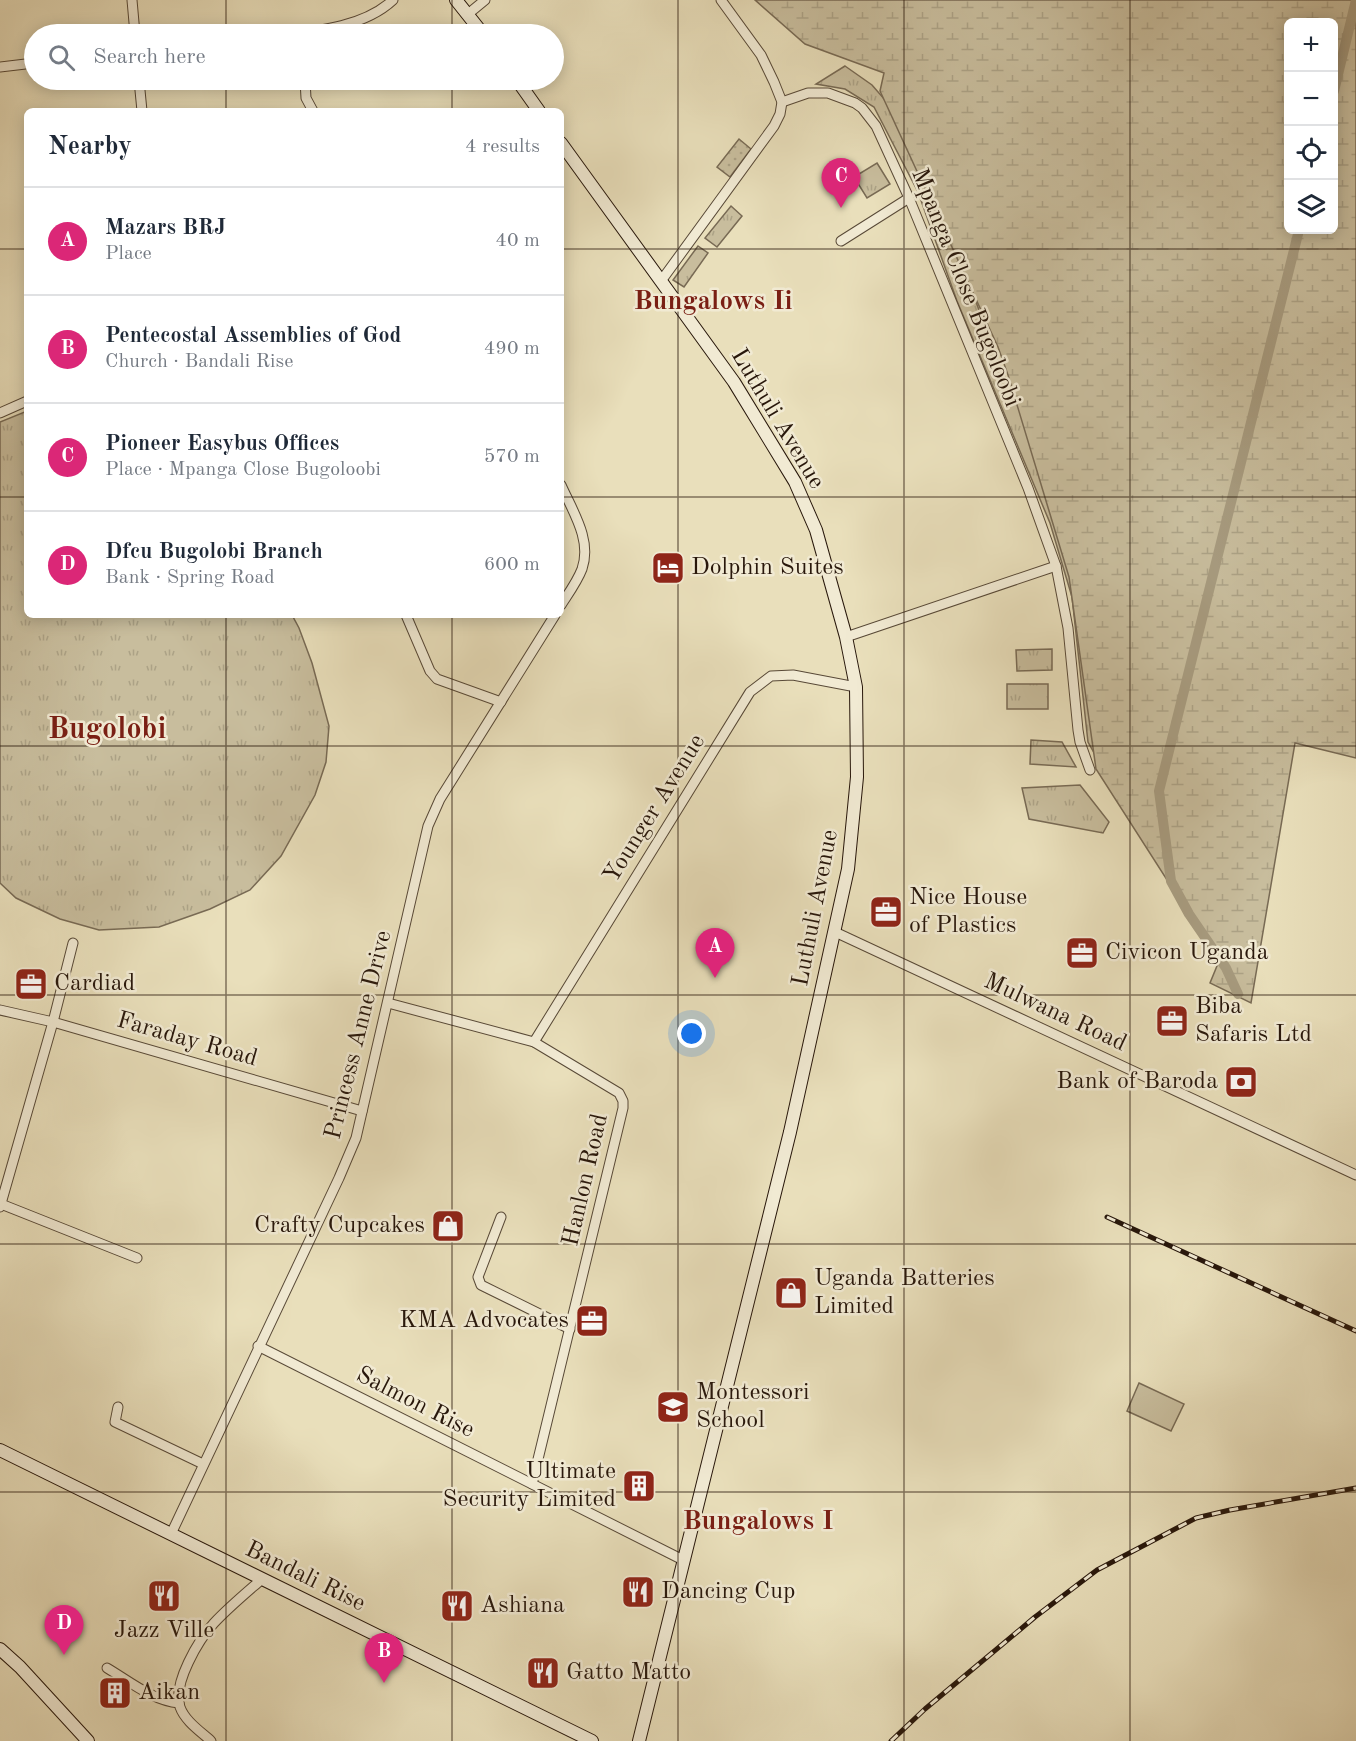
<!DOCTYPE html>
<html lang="en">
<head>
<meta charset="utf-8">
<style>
  :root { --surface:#fff; --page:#f2f2f3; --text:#1f2937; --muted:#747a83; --line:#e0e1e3; --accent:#db2777 }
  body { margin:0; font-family:"Old Standard TT",serif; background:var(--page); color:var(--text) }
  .controls { position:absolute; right:18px; top:18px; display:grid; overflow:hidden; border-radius:9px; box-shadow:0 3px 15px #0003 }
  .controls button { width:54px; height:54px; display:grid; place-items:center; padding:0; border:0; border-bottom:2px solid var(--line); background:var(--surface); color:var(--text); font:30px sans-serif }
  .you { position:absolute; left:692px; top:1034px; width:21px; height:21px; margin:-15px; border:4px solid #fff; border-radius:50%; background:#1a73e8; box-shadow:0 0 0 9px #1a73e833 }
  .badge { display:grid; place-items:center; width:39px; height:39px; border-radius:50%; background:var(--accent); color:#fff; font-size:20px; font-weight:700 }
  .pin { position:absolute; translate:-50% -50px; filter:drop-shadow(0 2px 3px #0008) }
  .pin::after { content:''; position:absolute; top:32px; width:21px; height:18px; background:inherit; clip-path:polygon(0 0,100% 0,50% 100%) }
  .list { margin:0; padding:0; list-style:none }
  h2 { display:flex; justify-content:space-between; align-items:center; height:78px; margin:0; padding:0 24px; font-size:26px }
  h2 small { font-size:20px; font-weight:400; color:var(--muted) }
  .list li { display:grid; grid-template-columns:39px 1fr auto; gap:18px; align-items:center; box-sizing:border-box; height:108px; padding:0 24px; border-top:2px solid var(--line) }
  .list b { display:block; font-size:22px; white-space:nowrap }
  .list p { margin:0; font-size:20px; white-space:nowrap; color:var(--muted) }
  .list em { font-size:20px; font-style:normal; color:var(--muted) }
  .icon { flex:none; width:33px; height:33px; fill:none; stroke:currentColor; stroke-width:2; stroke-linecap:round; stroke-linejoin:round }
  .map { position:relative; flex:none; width:1356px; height:1741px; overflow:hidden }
  .search { position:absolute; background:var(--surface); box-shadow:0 3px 15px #0003; left:24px; top:24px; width:540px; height:66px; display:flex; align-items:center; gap:15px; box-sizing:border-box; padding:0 21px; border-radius:33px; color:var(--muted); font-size:22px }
  .panel { position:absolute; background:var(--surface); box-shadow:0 3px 15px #0003; left:24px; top:108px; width:540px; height:510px; border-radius:9px }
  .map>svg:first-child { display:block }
  .grass { fill:url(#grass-tufts); stroke:#786a54; stroke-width:1.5 }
  .wetland { fill:url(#wetland-marsh); stroke:#786a54; stroke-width:1.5; fill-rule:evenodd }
  .park { fill:url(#park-dots); stroke:#786a54; stroke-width:1.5 }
  .pitch { fill:#c8bd9d; stroke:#786a54; stroke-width:1.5 }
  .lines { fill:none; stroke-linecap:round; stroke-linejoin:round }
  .canal { stroke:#a79b7f; stroke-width:10 }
  .street-casing { stroke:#584937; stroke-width:11 }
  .secondary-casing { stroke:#28170b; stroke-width:14 }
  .street { stroke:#f1ead3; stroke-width:9 }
  .secondary { stroke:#f1ead3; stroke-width:12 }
  .rail-casing { stroke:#28170b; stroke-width:5 }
  .rail { stroke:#f1ead3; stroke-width:3; stroke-dasharray:9; stroke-linecap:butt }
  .grid { fill:none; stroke:#28170b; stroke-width:1.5; stroke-opacity:0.55 }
  .labels { text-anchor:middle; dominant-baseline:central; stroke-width:5; stroke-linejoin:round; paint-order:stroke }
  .street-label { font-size:24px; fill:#28170b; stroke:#f1ead3 }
  .poi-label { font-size:24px; fill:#28170b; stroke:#f1ead3; text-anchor:start }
  .quarter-label { font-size:27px; font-weight:bold; fill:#7a1f14; stroke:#f1ead3 }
  .district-label { font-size:30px; font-weight:bold; fill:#7a1f14; stroke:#f1ead3 }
</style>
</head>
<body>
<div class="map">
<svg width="1356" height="1741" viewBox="0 0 1356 1741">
  <defs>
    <pattern id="grass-tufts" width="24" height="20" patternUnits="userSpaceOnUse" patternTransform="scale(1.5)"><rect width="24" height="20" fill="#c8bd9d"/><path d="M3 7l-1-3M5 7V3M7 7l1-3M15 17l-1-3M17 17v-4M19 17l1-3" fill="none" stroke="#aca286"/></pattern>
    <pattern id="wetland-marsh" width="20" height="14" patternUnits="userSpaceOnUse" patternTransform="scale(1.5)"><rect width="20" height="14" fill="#c8bd9d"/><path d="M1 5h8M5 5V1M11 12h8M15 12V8" fill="none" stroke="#aca286"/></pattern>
    <pattern id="park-dots" width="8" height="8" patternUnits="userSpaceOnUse" patternTransform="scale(1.5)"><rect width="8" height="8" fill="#c8bd9d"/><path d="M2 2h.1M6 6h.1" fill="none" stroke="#aca286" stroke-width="1.8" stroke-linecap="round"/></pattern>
  </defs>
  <rect width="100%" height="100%" fill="#e9dfbb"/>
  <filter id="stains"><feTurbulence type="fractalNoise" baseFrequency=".00333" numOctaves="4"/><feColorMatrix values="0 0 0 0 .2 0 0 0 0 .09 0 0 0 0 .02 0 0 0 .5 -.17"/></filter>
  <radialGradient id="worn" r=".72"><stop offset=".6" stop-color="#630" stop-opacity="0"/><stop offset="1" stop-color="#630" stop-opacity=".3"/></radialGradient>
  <!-- grass -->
  <g class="grass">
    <polygon points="845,66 872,85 892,108 933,186 999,364 1043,459 1077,558 1107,776 1088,742 1072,597 1050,523 957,301 918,192 874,107 845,89 816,84"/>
    <polygon points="877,163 890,184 867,198 854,177"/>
    <polygon points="731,206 742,216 717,247 705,238"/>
    <polygon points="698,246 708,253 684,287 673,280"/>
    <polygon points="27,411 27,615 292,615 299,628 312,663 329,726 326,762 315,795 281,856 250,890 210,909 159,927 99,930 60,919 16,898 0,883 0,422"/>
    <polygon points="1052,649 1052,670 1017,671 1016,650"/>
    <rect x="1007" y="684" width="41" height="25"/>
    <polygon points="1031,740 1062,742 1076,767 1030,764"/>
    <polygon points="1080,785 1109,822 1103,833 1029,819 1022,788"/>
  </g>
  <!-- wetland -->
  <path class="wetland" d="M755,0H1356V758L1295,743L1251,1003L1210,983L1219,961L1096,769L1069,577L1008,375L998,347L880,91L884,73L805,44ZM1288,22H1334V230H1288Z"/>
  <!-- park -->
  <polygon class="park" points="739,139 751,149 730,177 717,167"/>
  <!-- pitch -->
  <polygon class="pitch" points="1139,1383 1184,1404 1171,1431 1127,1411"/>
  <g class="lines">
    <!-- canal -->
    <g class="canal">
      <polyline points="1334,91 1356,0"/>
      <polyline points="1238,994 1226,968 1189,914 1171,881 1159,791 1299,230"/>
    </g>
    <!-- street casing -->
    <g class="street-casing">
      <g id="street">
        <polyline points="132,0 135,34"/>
        <polyline points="468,14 485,0"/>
        <path d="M284,34C321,31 365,26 393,0"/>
        <polyline points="0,67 34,63"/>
        <polyline points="139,80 142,111"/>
        <polyline points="305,80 306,98 313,111"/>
        <polyline points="782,102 808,93 828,93 855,103 862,108 876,126 909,198 1028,488 1056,566 1068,628 1078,730 1080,742 1090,770"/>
        <polyline points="841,241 909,198"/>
        <polyline points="661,281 774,126 780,114 782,102 774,82 761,55 721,0"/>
        <polyline points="0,413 27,401"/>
        <path d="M561,485C573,512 592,540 582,569C577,582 568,594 561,605"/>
        <polyline points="406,615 430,671 437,679 501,702"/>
        <polyline points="846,637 1056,566"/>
        <polyline points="835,932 1356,1175"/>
        <polyline points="388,1003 534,1042 619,1093 623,1101 623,1108 532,1484"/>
        <polyline points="0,1010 53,1022 362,1111"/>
        <polyline points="534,1042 750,692 771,676 793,675 856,687"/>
        <polyline points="1,1204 137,1258"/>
        <polyline points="0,1207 53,1022 73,943"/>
        <polyline points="501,1217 478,1277 481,1285 570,1329"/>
        <polyline points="258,1346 683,1560"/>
        <polyline points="118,1407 115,1422 203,1464"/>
        <polyline points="171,1534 339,1178 356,1138 428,826 440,799 555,615"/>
        <path d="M107,1668C129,1681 153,1701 179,1703"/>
        <path d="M211,1741C200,1731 185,1721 180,1707C172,1684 199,1639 214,1623C229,1607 246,1593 262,1579"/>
      </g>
    </g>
    <!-- secondary casing -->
    <g class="secondary-casing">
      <g id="secondary">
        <polyline points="456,0 483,34"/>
        <polyline points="517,80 539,111"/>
        <polyline points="561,143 734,382 795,482 816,530 846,637 856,687 857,777 848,869 790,1132 639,1741"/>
        <polyline points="0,1450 592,1741"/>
        <polyline points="0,1649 20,1667 88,1741"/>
      </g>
    </g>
    <!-- street -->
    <use href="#street" class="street"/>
    <!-- secondary -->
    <use href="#secondary" class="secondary"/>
    <!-- rail casing -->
    <g class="rail-casing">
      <g id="rail">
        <polyline points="1107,1217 1356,1331"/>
        <polyline points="891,1741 925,1709 1035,1617 1097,1570 1196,1518 1230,1510 1356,1488"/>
      </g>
    </g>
    <!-- rail -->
    <use href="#rail" class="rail"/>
  </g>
  <!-- grid -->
  <path class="grid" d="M226,0V34M452,0V34M678,0V1741M904,0V1741M1130,0V1741M226,80V111M452,80V111M0,249H27M561,249H1356M0,497H27M561,497H1356M226,615V1741M452,615V1741M0,746H1356M0,995H1356M0,1244H1356M0,1492H1356"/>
  <!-- icons -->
  <defs>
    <g id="hotel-square" transform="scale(1.725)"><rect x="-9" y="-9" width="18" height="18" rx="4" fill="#8f2418" stroke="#f1ead3"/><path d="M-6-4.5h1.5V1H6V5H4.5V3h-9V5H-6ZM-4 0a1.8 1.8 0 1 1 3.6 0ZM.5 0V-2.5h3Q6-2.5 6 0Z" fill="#fff"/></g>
    <g id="office-square" transform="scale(1.725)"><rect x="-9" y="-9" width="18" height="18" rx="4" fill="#8f2418" stroke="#f1ead3"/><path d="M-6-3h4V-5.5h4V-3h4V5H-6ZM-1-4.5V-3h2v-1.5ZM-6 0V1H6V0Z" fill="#fff"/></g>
    <g id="bank-square" transform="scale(1.725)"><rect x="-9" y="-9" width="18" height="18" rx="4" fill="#8f2418" stroke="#f1ead3"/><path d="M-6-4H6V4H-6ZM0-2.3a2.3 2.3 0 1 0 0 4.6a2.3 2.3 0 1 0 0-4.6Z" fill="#fff"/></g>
    <g id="shop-square" transform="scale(1.725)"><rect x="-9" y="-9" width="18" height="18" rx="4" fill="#8f2418" stroke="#f1ead3"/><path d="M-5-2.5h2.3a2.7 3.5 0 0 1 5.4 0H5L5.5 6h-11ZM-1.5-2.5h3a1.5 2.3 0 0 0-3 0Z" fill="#fff"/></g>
    <g id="school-square" transform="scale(1.725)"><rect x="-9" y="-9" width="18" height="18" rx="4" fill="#8f2418" stroke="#f1ead3"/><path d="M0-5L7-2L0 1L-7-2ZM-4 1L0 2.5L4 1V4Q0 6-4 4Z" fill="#fff"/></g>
    <g id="building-square" transform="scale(1.725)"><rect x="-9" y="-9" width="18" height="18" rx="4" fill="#8f2418" stroke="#f1ead3"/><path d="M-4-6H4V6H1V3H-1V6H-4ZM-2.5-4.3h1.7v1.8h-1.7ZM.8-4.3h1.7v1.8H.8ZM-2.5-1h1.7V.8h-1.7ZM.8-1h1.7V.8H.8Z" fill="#fff"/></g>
    <g id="restaurant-square" transform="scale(1.725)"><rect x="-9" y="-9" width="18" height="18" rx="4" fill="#8f2418" stroke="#f1ead3"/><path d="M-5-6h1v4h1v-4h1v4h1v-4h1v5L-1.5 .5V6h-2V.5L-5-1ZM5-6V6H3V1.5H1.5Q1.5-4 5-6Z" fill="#fff"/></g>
  </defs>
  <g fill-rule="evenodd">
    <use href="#hotel-square" x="668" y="568"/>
    <use href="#office-square" x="886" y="912"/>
    <use href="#office-square" x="1082" y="953"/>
    <use href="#office-square" x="31" y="984"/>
    <use href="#office-square" x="1172" y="1021"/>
    <use href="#bank-square" x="1241" y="1082"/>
    <use href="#shop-square" x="448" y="1226"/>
    <use href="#shop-square" x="791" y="1293"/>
    <use href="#office-square" x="592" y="1321"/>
    <use href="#school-square" x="673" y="1407"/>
    <use href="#building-square" x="639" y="1486"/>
    <use href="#restaurant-square" x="638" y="1592"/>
    <use href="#restaurant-square" x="164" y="1596"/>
    <use href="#restaurant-square" x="457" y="1606"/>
    <use href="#restaurant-square" x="543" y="1673"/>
    <use href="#building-square" x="115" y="1693"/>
  </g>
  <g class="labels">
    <!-- street labels -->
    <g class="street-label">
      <text transform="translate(965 288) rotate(68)">Mpanga Close Bugoloobi</text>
      <text transform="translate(777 419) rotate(59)">Luthuli Avenue</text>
      <text transform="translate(655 809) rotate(-58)">Younger Avenue</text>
      <text transform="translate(816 908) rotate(-79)">Luthuli Avenue</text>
      <text transform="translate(1055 1013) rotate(25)">Mulwana Road</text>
      <text transform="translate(359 1035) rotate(-76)">Princess Anne Drive</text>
      <text transform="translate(187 1040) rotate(16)">Faraday Road</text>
      <text transform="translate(586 1180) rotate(-77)">Hanlon Road</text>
      <text transform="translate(415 1403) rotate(27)">Salmon Rise</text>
      <text transform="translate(305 1577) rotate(26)">Bandali Rise</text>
    </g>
    <!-- poi labels -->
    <g class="poi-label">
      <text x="691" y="568">Dolphin Suites</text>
      <text x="909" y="898">Nice House<tspan x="909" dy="28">of Plastics</tspan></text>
      <text x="1105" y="953">Civicon Uganda</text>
      <text x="54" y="984">Cardiad</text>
      <text x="1195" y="1007">Biba<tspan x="1195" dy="28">Safaris Ltd</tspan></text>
      <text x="1218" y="1082" text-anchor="end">Bank of Baroda</text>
      <text x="425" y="1226" text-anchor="end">Crafty Cupcakes</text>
      <text x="814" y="1279">Uganda Batteries<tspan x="814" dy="28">Limited</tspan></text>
      <text x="569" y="1321" text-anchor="end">KMA Advocates</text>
      <text x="696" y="1393">Montessori<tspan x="696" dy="28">School</tspan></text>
      <text x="616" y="1472" text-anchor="end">Ultimate<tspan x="616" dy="28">Security Limited</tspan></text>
      <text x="661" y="1592">Dancing Cup</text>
      <text x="480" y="1606">Ashiana</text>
      <text x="164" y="1631" text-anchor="middle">Jazz Ville</text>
      <text x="566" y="1673">Gatto Matto</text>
      <text x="138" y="1693">Aikan</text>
    </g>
    <!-- quarter labels -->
    <g class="quarter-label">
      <text x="713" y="301">Bungalows Ii</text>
      <text x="758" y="1521">Bungalows I</text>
    </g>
    <!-- district labels -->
    <g class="district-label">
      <text x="107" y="730">Bugolobi</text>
    </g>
  </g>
  <rect width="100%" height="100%" filter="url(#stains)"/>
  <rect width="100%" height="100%" fill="url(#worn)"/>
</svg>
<div class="controls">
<button>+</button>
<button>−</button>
<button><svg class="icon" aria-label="locate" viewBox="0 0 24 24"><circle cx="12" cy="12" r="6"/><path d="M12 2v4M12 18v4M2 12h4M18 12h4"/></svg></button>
<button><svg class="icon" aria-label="layers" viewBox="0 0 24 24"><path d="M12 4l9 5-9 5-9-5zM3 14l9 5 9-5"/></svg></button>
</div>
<div class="you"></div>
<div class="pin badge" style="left:715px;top:978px">A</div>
<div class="pin badge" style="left:384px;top:1683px">B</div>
<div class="pin badge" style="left:841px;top:208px">C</div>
<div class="pin badge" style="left:64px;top:1655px">D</div>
<div class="search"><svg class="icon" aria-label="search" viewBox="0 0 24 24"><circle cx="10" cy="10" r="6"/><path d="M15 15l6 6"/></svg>Search here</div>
<section class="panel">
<h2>Nearby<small>4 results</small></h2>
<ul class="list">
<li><span class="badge">A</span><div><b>Mazars BRJ</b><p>Place</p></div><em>40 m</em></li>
<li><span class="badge">B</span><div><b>Pentecostal Assemblies of God</b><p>Church · Bandali Rise</p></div><em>490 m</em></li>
<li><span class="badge">C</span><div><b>Pioneer Easybus Offices</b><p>Place · Mpanga Close Bugoloobi</p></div><em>570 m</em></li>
<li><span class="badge">D</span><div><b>Dfcu Bugolobi Branch</b><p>Bank · Spring Road</p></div><em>600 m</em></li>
</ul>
</section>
</div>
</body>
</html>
